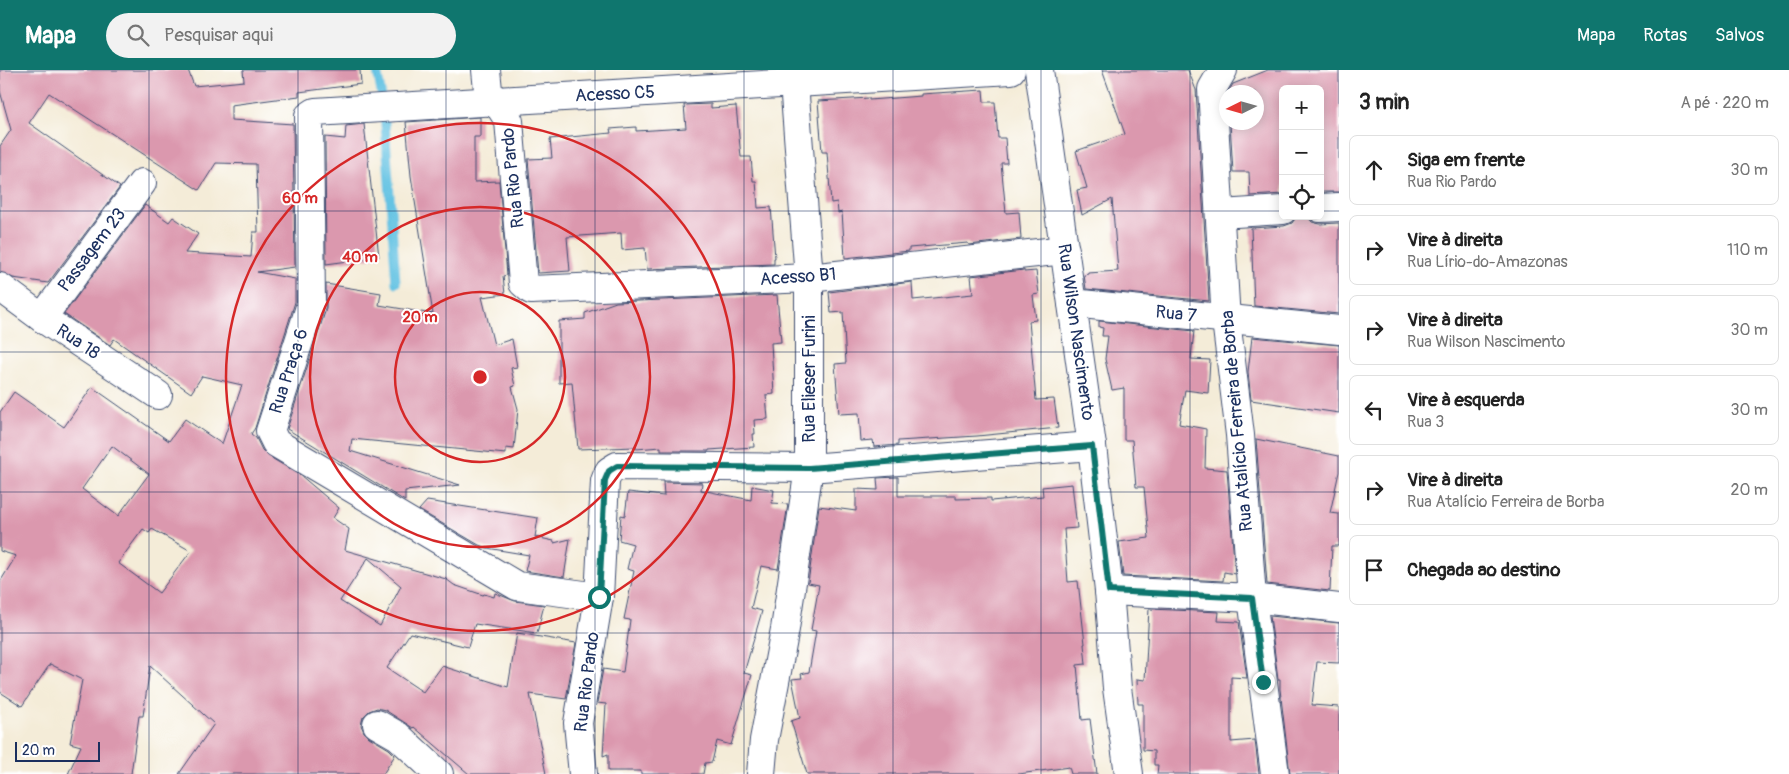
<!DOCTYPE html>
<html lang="pt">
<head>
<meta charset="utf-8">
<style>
  :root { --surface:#fff; --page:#f2f2f2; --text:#222; --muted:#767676; --line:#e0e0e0; --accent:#0f766e }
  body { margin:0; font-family:Pangolin,sans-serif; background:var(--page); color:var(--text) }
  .controls { position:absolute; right:15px; top:15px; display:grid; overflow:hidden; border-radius:8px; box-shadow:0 2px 12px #0003 }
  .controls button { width:45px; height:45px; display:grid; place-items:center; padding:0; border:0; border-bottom:1px solid var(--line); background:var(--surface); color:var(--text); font:25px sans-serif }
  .compass { position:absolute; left:1219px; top:15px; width:45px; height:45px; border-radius:50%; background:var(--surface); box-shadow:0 2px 12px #0003; rotate:265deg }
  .scale { position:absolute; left:15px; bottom:12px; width:85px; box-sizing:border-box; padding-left:5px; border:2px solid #1b2f5e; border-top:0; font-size:14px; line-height:18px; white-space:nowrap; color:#1b2f5e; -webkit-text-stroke:4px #fff; paint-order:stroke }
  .stop { position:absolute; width:15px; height:15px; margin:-11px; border:4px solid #0f766e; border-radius:50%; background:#fff }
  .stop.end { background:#0f766e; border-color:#fff; box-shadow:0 1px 5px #0008 }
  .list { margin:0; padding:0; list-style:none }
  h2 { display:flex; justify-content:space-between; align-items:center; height:65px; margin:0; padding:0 20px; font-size:21px }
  h2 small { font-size:16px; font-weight:400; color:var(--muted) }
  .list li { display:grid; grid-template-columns:32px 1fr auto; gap:15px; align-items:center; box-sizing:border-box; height:70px; margin:0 10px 10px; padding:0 10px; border:1px solid var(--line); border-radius:8px }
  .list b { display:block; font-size:19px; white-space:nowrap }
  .list p { margin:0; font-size:16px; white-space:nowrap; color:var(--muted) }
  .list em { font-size:16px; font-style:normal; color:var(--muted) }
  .icon { flex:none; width:28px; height:28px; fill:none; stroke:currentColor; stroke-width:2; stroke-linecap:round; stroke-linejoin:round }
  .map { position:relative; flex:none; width:1339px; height:704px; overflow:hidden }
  header { display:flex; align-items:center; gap:30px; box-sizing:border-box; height:70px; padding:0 25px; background:var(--accent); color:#fff }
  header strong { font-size:24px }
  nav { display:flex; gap:28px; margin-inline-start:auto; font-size:18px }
  .search { width:350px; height:45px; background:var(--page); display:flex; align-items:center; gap:12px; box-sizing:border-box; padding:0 18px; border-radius:28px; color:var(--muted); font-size:19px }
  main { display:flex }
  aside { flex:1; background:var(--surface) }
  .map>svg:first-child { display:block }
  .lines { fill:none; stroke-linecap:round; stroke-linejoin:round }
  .stream { stroke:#65c3e3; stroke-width:9 }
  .building { fill:#db98ae; fill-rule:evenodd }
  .minor-casing { stroke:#3c4b70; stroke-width:30 }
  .minor { stroke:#fff; stroke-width:28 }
  .route { stroke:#0f766e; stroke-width:6 }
  .grid { fill:none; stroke:#1b2f5e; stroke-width:1; stroke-opacity:0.55 }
  .ring { fill:none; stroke:#d62828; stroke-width:2.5 }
  .labels { text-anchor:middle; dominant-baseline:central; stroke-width:4; stroke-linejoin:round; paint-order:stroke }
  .street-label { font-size:18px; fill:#1b2f5e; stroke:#fff }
  .centre { fill:#d62828; stroke:#fff; stroke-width:2.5 }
  .ring-label { font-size:15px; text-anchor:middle; font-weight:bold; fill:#d62828; stroke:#fff; stroke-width:4; stroke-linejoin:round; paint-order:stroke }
</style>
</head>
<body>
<header>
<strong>Mapa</strong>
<div class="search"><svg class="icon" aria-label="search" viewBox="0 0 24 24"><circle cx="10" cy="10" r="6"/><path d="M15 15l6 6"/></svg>Pesquisar aqui</div>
<nav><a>Mapa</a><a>Rotas</a><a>Salvos</a></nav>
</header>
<main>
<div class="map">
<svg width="1339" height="704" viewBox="0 0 1339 704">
  <rect width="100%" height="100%" fill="#fff"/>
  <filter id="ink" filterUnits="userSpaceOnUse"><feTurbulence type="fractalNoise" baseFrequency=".02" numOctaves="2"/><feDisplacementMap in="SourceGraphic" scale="10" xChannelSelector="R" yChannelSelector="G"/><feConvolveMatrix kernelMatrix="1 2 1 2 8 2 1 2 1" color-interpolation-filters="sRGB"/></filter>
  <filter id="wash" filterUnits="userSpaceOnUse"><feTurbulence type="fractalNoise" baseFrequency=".0096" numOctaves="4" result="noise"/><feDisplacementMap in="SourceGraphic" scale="20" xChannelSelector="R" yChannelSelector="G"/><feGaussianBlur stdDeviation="1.12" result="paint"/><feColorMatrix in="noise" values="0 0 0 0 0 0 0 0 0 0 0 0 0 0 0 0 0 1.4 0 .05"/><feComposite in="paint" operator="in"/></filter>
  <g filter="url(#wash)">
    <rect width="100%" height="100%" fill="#f4ecd8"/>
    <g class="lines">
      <!-- stream -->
      <polyline class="stream" points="377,0 384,39 396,213"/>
    </g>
    <g id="blocks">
      <!-- building -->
      <g class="building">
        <path d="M0,0H188L194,16L244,11L243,0H360L361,14L299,22V26L231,35V50L293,54L295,197L257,202L295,209V232L255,358L251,364L256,368L262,380L268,386L300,405L339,438L333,448L349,459L345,480L446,509L454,515L483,525L484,524L494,527L495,523L515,531L544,535L537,563L475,554L468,577L410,563L387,598L423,622L442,596L508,617L517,563L576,573L566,629L530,624L546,704H469L414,657L413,658L385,640L377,638L369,641L363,647L361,655L364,662L369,667L389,679L395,685L383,704H179L214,654L150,596L143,646H139L131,704H68L81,676L70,673L82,610L50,594L22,636L0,622V512L16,486L0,481V342L14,322L64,357L92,317L169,371L185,349L222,374L242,315L202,306L191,323L114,269L110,275L64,244L145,135L169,152L173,147L198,164L185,183L251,187L253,162H258L256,94L216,93L199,120L49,23L29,53L120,117L48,213L13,208L0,202V76L11,60L0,21ZM112,376L149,404L118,446L82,419ZM143,459L149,463L152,459L191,481L159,523L118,493ZM368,488L401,516L380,556L340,531Z"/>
        <polygon points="1102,0 1188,0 1196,20 1209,231 1086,219 1084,205 1088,204 1088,203 1118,201 1112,129 1082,145 1077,120 1087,118 1076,81 1125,64"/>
        <polygon points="1268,0 1339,0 1339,122 1320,122 1320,19 1283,19 1283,124 1250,126 1249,102 1233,102 1230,52 1256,52 1256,22 1228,22 1233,14"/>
        <polygon points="983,20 984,32 995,32 998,68 1005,68 1007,93 1001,93 1006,143 1019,142 1021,169 969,175 968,173 909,178 909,181 845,188 842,142 838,143 837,132 831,133 827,82 822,82 818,31 869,28 869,30 921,26 921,24"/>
        <polygon points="711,34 711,38 736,36 741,87 751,87 753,111 756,111 758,138 771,137 775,188 774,188 774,194 647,199 645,178 622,180 621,163 567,167 570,201 538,203 528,89 552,88 550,69 611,63 610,59 636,57 636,61 686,58 684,35"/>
        <polygon points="480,47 480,67 474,67 474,112 499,111 507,205 503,206 505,224 482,227 494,275 512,269 517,297 511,298 515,316 512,317 518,339 514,379 506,378 506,384 352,369 350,381 460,415 405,421 405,431 287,359 326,239 326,214 381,223 379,235 433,244 411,106 406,52"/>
        <polygon points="364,54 379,187 326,194 325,67 345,69 346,56"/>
        <polygon points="1297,146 1307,146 1312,152 1320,154 1339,153 1339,244 1254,236 1251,158 1284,156 1292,153"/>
        <polygon points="1024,200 1024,202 1036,201 1039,224 1033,225 1036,250 1029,251 1036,330 1054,329 1058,358 977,366 898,371 898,375 874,377 873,370 861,371 859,343 839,344 835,294 846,293 843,242 831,243 829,222 912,212 913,230 973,224 971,206"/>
        <polygon points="777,225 781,272 771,273 774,324 766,325 768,349 754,350 755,364 753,364 754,377 709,380 709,381 661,381 661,377 636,379 636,377 578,379 572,312 559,313 559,251 585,249 585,243 616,232"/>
        <polygon points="1099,251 1194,261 1191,289 1210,290 1208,323 1185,320 1179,354 1206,359 1205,398 1227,400 1235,504 1224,502 1223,511 1123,506 1119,472 1149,468 1144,417 1136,417 1132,370 1124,370 1124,318 1112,320 1105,289 1108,266 1102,266 1103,258 1099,257"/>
        <polygon points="1252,267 1339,275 1339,343 1251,330 1248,302"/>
        <polygon points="1256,369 1339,386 1339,402 1330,443 1339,444 1339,476 1332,476 1330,521 1267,514"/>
        <polygon points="898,407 898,426 956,426 956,429 991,428 991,431 1043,426 1042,417 1072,414 1077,458 1064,459 1068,512 1078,511 1085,574 1084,574 1086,594 1077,595 1082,650 1090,649 1097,704 1071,704 1069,697 1019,704 807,704 791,651 800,648 792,609 802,608 801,604 809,602 816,561 811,560 819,515 808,513 819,436 856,441 856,419 878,420 877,408"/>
        <polygon points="663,412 702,413 701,420 751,430 752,416 774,420 772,433 788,434 778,499 761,496 751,538 762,541 744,603 752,605 731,675 717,671 712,692 705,693 703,704 641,704 641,701 608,701 608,684 603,686 606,634 597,633 603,599 623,602 630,550 624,549 634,501 627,499 633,474 619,470 621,445 625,446 628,422 664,426"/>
        <polygon points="427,431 538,448 535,467 554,471 554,473 570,469 564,507 525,501 529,485 487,478 479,475 419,440"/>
        <polygon points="1149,539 1219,542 1218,551 1239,552 1247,608 1231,607 1231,672 1255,670 1259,704 1157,704 1158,695 1154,695 1154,681 1143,680 1143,634 1138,634 1137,609 1145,610"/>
        <polygon points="1270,546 1339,553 1339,593 1317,592 1312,635 1339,637 1339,704 1290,704 1280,619 1280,609 1278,609"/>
      </g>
    </g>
  </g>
  <g filter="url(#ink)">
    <use href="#blocks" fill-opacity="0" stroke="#3c4b70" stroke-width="1"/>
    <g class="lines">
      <!-- minor casing -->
      <g class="minor-casing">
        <g id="minor">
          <polyline points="486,0 489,30"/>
          <polyline points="1039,0 1092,376 1109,521 1117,618 1129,704"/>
          <polyline points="1223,0 1212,19 1226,250 1240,365 1252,528 1275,704"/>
          <polyline points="489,30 500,37 509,51 523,213 531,220 809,208 1065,180"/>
          <polyline points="1320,138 1339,137"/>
          <polyline points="1221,144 1283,140"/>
          <polyline points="0,217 42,248 158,325"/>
          <polyline points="1072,233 1339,260"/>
          <polyline points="42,248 142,113"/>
          <polyline points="1109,521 1252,528 1339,538"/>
          <path d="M599,527L517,516L276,373L270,361L311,234L309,46L315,42C547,26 779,16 1011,0"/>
          <polyline points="377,654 398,666 439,704"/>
          <polyline points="583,704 578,653 599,527 605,411 609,401 617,396 809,398 1092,376"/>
          <polyline points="761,704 764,670 785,559 809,398 809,208 793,0"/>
        </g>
      </g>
      <!-- minor -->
      <use href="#minor" class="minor"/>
    </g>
  </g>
  <g class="lines" filter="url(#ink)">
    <!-- route -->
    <polyline class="route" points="599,527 605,410 609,401 617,396 809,398 1092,376 1109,521 1252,528 1263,612"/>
  </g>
  <!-- grid -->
  <path class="grid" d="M149,0V704M298,0V704M446,0V704M595,0V704M744,0V704M893,0V704M1041,0V704M1190,0V704M0,141H1283M1320,141H1339M0,282H1339M0,422H1339M0,563H1339"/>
  <!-- distance rings -->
  <g class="ring">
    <circle cx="480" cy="307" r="85"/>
    <circle cx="480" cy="307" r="170"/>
    <circle cx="480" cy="307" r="254"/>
  </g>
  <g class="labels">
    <!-- street labels -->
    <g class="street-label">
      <text transform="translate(615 24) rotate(-3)">Acesso C5</text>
      <text transform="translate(513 108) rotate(-96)">Rua Rio Pardo</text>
      <text transform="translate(92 180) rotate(-53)">Passagem 23</text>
      <text transform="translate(798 207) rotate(-4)">Acesso B1</text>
      <text transform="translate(1176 244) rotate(6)">Rua 7</text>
      <text transform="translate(1076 262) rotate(82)">Rua Wilson Nascimento</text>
      <text transform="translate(78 272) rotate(34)">Rua 18</text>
      <text transform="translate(289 301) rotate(-72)">Rua Praça 6</text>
      <text transform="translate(809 309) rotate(-90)">Rua Elieser Furini</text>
      <text transform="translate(1237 351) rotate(-95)">Rua Atalício Ferreira de Borba</text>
      <text transform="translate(587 612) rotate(-83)">Rua Rio Pardo</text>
    </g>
  </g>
  <circle cx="480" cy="307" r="8" class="centre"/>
  <g class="ring-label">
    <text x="300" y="133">60 m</text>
    <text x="360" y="192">40 m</text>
    <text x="420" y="252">20 m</text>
  </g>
</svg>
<div class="controls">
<button>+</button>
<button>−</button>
<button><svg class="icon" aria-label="locate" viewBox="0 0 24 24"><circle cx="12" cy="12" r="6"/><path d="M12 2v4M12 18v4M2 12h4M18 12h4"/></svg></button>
</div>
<svg class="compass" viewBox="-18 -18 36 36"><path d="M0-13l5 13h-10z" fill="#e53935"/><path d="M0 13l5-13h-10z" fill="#767676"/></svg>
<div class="scale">20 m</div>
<div class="stop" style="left:599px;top:527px"></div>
<div class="stop end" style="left:1263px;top:612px"></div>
</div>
<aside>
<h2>3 min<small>A pé · 220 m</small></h2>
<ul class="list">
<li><svg class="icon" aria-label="ahead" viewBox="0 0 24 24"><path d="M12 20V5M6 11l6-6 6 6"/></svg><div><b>Siga em frente</b><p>Rua Rio Pardo</p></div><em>30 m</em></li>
<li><svg class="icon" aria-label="right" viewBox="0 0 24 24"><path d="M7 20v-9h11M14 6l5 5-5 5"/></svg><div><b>Vire à direita</b><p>Rua Lírio-do-Amazonas</p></div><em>110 m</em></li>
<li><svg class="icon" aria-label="right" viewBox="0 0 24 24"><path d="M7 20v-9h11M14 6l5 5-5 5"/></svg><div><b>Vire à direita</b><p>Rua Wilson Nascimento</p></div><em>30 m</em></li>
<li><svg class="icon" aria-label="left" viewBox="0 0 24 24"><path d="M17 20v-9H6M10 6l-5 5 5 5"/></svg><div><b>Vire à esquerda</b><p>Rua 3</p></div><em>30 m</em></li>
<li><svg class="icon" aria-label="right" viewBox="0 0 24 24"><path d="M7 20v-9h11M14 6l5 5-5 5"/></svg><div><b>Vire à direita</b><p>Rua Atalício Ferreira de Borba</p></div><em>20 m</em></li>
<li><svg class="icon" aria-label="arrive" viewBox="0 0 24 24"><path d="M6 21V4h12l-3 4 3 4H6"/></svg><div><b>Chegada ao destino</b></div></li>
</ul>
</aside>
</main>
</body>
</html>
